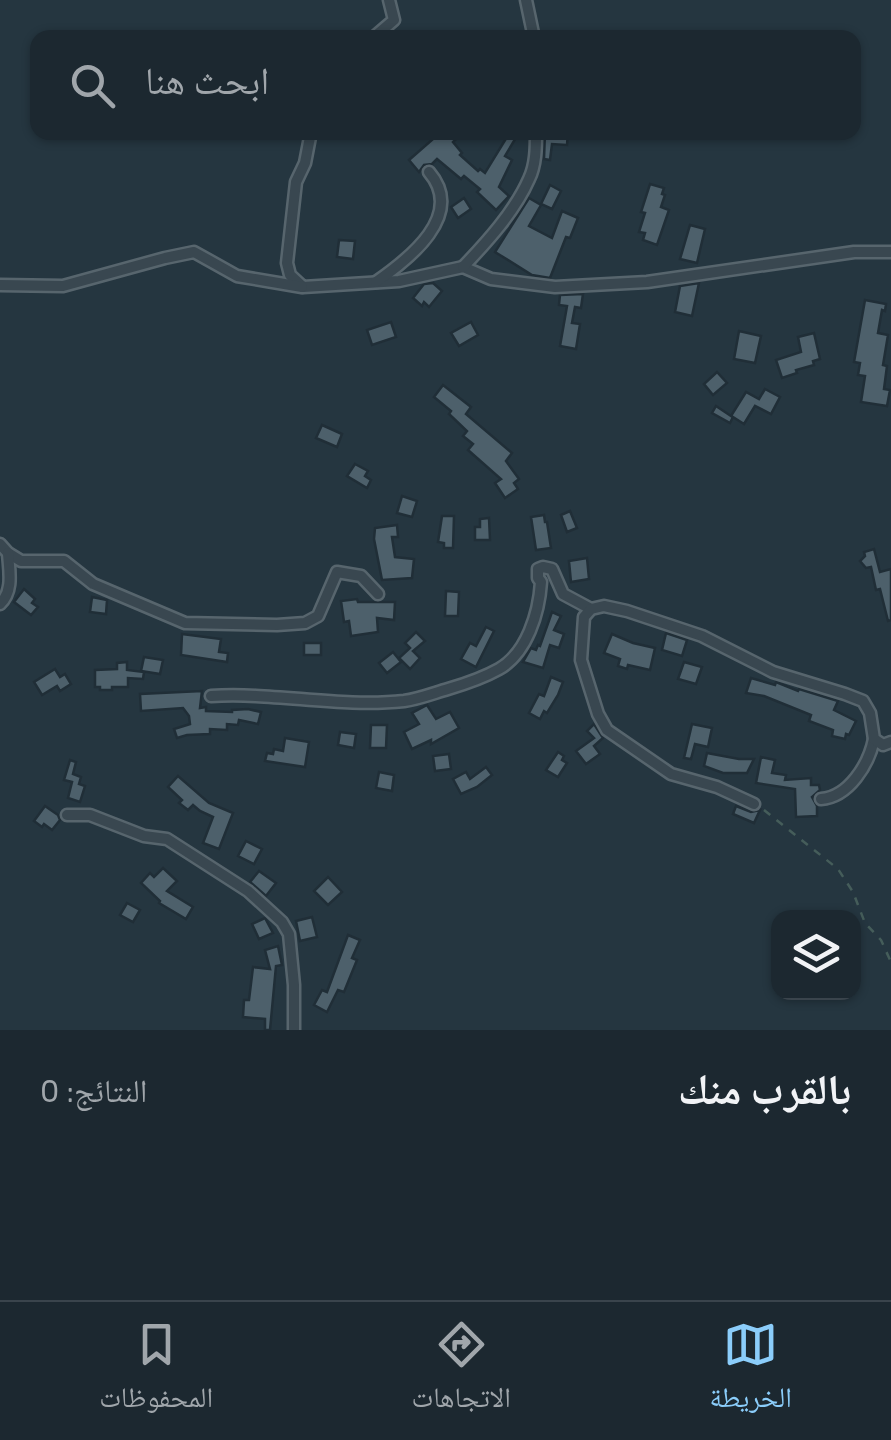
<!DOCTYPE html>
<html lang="ar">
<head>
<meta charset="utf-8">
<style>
  :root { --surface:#1c2830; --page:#253038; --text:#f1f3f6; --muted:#a0a6ab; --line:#3a444c; --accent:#8bcdfa }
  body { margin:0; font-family:"Exo 2","Noto Naskh Arabic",sans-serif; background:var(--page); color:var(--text); direction:rtl }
  .controls { position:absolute; right:30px; bottom:30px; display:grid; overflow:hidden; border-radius:20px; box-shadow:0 2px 8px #0004 }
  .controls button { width:90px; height:90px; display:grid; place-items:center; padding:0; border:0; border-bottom:2px solid var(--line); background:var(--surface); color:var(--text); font:50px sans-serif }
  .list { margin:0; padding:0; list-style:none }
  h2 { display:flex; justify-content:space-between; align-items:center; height:130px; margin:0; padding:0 40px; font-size:42px }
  h2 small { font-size:32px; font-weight:400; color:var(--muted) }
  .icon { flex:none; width:55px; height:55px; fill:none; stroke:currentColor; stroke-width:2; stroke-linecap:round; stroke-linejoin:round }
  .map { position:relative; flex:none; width:891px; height:1030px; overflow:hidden; direction:ltr }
  .search { position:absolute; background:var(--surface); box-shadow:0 2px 8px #0004; left:30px; right:30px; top:30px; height:110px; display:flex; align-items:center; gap:25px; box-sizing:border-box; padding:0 35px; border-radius:20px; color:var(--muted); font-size:38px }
  .sheet { height:270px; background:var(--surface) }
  nav { display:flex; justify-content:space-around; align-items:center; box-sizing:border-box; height:140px; border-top:2px solid var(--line); background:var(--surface); font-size:28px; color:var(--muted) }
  nav a { display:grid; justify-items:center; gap:5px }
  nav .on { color:var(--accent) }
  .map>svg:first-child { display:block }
  .building { fill:#4d606b; stroke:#202e37; stroke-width:2.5 }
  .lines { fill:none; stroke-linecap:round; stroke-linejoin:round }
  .street-casing { stroke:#57656d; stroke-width:15 }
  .path { stroke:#455d5a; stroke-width:2.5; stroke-dasharray:8 8; stroke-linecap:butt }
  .street { stroke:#394750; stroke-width:10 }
</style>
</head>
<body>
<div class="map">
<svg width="891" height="1030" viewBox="0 0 891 1030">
  <rect width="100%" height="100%" fill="#253640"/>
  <!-- building -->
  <g class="building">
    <polygon points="435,132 463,132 453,142 462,153 460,155 478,171 480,169 485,173 510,132 517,136 505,156 512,160 499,187 509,196 496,210 477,192 480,189 464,176 461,179 437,159 432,164 424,165 419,172 409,160 432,140 429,138"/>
    <polygon points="545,132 568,132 567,145 552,144 550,160 544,159"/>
    <polygon points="650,184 664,188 662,194 665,195 661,207 669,210 657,245 643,240 645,233 639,232 645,213 641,212"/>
    <polygon points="550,185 561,191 552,209 541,204"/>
    <polygon points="464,198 471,209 458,218 451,207"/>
    <polygon points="529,198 541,205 529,226 552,238 562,211 578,218 570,238 566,237 550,278 532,275 495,252"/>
    <polygon points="690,225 705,229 697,263 680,259"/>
    <polygon points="339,240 355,241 353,259 337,257"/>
    <polygon points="433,283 442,291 429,307 424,302 422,306 413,298 424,284"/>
    <polygon points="699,283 692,316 675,312 680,286"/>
    <polygon points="583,294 581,308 575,307 572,323 580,324 576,349 560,346 567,306 559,305 560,295"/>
    <polygon points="865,300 886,304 885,311 882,310 878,333 888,335 883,365 887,366 884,389 890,390 887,406 861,402 865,376 858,375 860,363 854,362"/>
    <polygon points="391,322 396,337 372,345 367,330"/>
    <polygon points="471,322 478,335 459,346 451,333"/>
    <polygon points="739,331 761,336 755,363 734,359"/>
    <polygon points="814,333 820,359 813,361 814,365 796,370 797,373 782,378 776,360 801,352 798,337"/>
    <polygon points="717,372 727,383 713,395 704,384"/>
    <polygon points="443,385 471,407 466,414 512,453 506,461 519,479 514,483 518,489 505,498 495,483 501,479 468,450 473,444 463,436 467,431 449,414 451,411 434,397"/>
    <polygon points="765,389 780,397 771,414 755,406 744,424 733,417 730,423 712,413 716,406 731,416 746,392 759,399"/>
    <polygon points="322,425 342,434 337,447 316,438"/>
    <polygon points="355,464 368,471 365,476 371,480 367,488 347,476"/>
    <polygon points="402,496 417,501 412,517 397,513"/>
    <polygon points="570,511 577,528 567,532 561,515"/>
    <polygon points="544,515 545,522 547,522 551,548 536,550 531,517"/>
    <polygon points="442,516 454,516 453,548 444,548 444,543 438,542"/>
    <polygon points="489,518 490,540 475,540 475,527 480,527 480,519"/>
    <polygon points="397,525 398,537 392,537 395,557 414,559 412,578 382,580 374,539 375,528"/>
    <polygon points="874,549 880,572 891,569 891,620 888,621 880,589 876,590 871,567 866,568 860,561 865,556 864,552"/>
    <polygon points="587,558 589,579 571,582 569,561"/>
    <polygon points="24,589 35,599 32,603 38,607 31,615 14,602"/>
    <polygon points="446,591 459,592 458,616 445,616"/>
    <polygon points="92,597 107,600 106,614 90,612"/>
    <polygon points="357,599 358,602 395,602 394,620 377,618 378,632 351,636 349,621 344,622 341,601"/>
    <polygon points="552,612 561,616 554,630 564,634 559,648 550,645 543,668 523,662 531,648 536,650 538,645 540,646"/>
    <polygon points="486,627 494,631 476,667 461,659 470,643 476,646"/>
    <polygon points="416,632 425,641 413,651 420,658 410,669 399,658 410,648 405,643"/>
    <polygon points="666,633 687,640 682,656 662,650"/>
    <polygon points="182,634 221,639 219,652 228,653 227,662 181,655"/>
    <polygon points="612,634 633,643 655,648 650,670 628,665 627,669 618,666 620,659 604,653"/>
    <rect x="304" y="643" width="17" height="12"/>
    <polygon points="393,652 401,662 387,673 379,663"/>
    <polygon points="144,657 163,660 160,674 141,671"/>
    <polygon points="127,662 127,670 144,672 143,679 128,678 128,687 112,687 112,690 100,690 100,687 95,687 95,670 117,669 117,663"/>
    <polygon points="684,662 702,667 696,684 678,679"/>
    <polygon points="55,669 60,677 65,674 71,684 60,691 57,686 42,695 34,682"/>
    <polygon points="551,677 563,682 558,695 547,713 544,711 540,719 529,713 539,694 544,696"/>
    <polygon points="751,678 775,685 776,682 798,691 799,689 838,701 834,710 856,721 849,735 846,734 845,739 832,736 833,730 809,721 811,715 764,696 746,693"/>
    <polygon points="202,691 200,708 206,707 206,711 232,712 232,710 248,709 261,712 258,724 239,720 238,725 227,724 227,730 210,729 210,734 187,735 177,738 174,729 190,724 189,716 183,708 141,711 140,694"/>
    <polygon points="427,705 436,719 450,712 459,728 431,744 431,740 412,749 404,732 419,724 412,713"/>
    <polygon points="594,724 603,738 594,746 600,754 586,764 576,751 594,738 587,731"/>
    <polygon points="692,724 712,728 708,747 695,744 691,759 684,758"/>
    <polygon points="371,725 387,725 386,748 370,748"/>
    <polygon points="340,732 356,734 354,748 338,745"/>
    <polygon points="285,738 309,742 305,767 265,761 267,753 273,754 274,749 283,751"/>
    <polygon points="558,752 564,756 562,760 567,763 558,777 546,770"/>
    <polygon points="707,753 739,759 754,759 747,773 723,773 704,766"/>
    <polygon points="449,754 451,769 435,771 433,756"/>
    <polygon points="761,757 775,760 772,773 786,775 785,780 811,778 811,785 819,785 820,790 812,797 817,806 817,816 796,817 795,789 756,783"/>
    <polygon points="70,760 76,762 73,774 81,777 79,784 85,786 80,802 68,798 72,782 64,780"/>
    <polygon points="486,767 492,775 477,787 461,794 453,779 466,772 470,779"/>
    <polygon points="379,772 394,775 392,791 376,788"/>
    <polygon points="178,776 209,803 233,813 219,849 203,843 213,817 200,811 193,805 188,810 179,803 182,800 168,787"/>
    <polygon points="45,806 58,815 60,820 52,830 44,824 42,827 34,821"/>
    <polygon points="736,806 751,812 760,810 754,823 733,814"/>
    <polygon points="246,841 262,849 254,864 238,856"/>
    <polygon points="163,868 177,881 167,891 193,907 186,919 159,903 160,901 141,883 150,873 154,877"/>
    <polygon points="259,871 276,883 266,896 250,882"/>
    <polygon points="328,877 342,892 328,905 314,891"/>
    <polygon points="127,903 140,910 133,922 120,915"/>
    <polygon points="312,917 317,937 300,941 296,921"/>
    <polygon points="265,918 273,933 259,939 252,924"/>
    <polygon points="348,935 360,940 352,958 357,960 344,992 338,990 327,1012 314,1005 322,990 327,992"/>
    <polygon points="278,946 282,965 276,966 270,1030 265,1030 265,1019 243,1017 244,1000 249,1000 253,967 270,969 265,950"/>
  </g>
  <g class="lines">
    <!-- street casing -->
    <g class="street-casing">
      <g id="street">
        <polyline points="526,0 534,38"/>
        <polyline points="373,38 394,20 389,0"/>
        <polyline points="311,132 305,163 296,182 287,263 290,275 303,287 399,281 463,267 491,279 555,287 647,282 854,252 891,252"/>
        <path d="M463,267C487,242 515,211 529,179C536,165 536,147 536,132"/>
        <path d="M376,282C409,259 466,215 429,172"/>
        <polyline points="0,285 63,286 165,258 194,252 237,276 302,287"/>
        <polyline points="0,544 8,553 21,561 64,561 93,584 185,623 277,625 305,623 318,616 337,572 361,576 378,594"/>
        <path d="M0,604C14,591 9,570 8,553"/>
        <path d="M211,696C275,692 340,708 404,701C419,699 434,693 448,689C465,684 483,678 499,669C527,653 539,613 541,582L538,578V569L543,567L552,569L563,594L591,609"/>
        <path d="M821,799C849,797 869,764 874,739"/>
        <polyline points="754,804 717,787 671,774 607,730 598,714 581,660 584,617 591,609 604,606 627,611 702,636 773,672 845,694 863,701 870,713 874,739 883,745 891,742"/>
        <polyline points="67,815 90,815 144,836 167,839 248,891 282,922 289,934 294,985 294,1030"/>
      </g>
    </g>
    <!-- path -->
    <polyline class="path" points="764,810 838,869 853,892 865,923 881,940 891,962"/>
    <!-- street -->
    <use href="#street" class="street"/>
  </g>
</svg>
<div class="controls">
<button><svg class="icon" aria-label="layers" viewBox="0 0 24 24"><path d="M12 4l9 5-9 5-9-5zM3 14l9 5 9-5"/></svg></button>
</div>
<div class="search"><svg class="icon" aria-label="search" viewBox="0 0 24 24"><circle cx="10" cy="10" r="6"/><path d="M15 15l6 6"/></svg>ابحث هنا</div>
</div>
<section class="sheet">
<h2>بالقرب منك<small>النتائج: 0</small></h2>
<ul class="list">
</ul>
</section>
<nav>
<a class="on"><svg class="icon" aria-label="map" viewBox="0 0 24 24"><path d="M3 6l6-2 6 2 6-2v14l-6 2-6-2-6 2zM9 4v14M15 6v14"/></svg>الخريطة</a>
<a><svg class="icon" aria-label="directions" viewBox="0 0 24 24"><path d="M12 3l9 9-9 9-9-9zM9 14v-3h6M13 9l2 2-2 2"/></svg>الاتجاهات</a>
<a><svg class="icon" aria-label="saved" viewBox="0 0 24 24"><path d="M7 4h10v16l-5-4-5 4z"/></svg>المحفوظات</a>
</nav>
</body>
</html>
